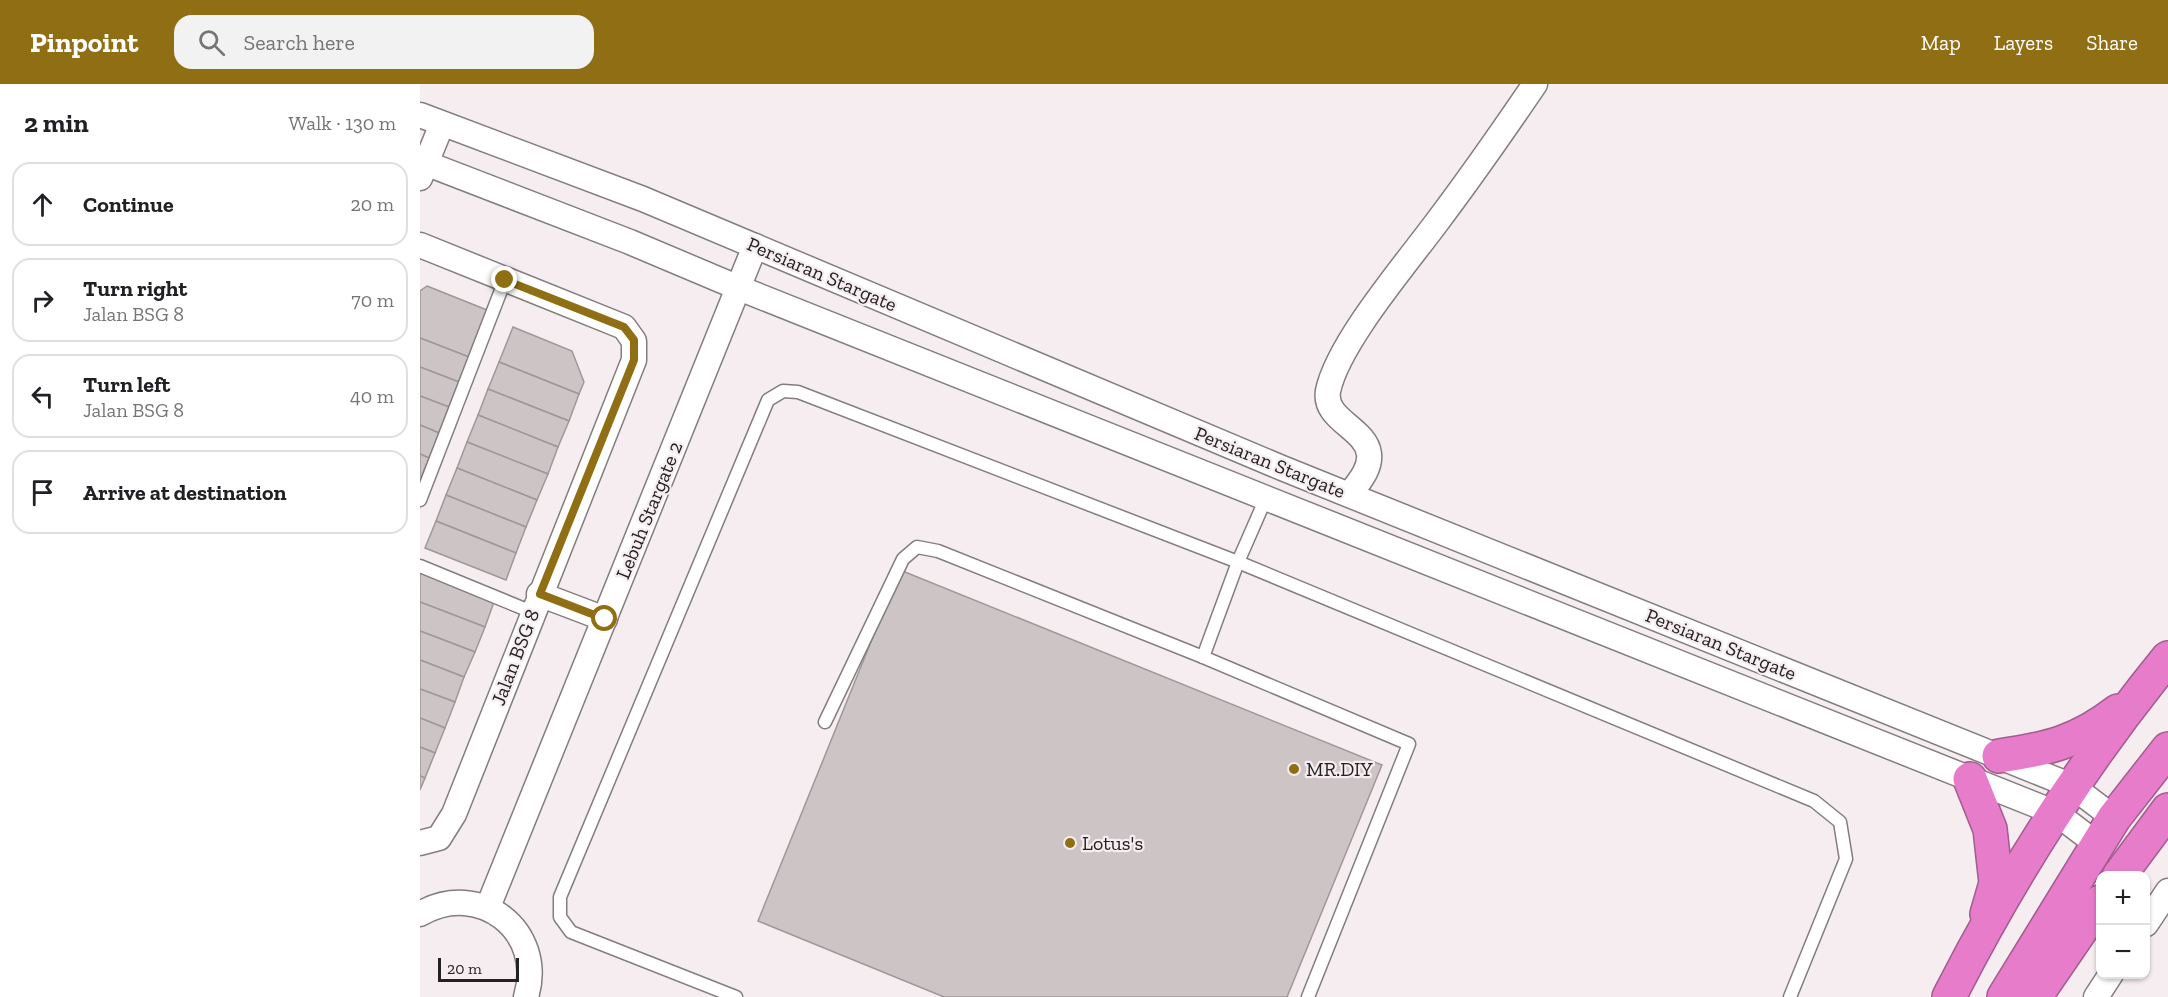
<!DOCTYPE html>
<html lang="en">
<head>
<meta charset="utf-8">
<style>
  :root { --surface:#fff; --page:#f2f2f2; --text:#202124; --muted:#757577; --line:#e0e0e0; --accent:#906e13 }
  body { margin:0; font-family:"Zilla Slab",serif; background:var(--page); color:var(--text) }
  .controls { position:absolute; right:18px; bottom:18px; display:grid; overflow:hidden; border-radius:12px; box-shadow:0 2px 4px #0004 }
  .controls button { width:54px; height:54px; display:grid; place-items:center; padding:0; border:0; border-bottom:2px solid var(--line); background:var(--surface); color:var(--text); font:30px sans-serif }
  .scale { position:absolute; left:18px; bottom:15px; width:81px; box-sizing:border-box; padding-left:6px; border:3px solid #242122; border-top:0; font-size:16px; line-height:21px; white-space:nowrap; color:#242122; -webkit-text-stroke:4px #f5edf0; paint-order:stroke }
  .stop { position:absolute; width:18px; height:18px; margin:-14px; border:4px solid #906e13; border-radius:50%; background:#fff }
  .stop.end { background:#906e13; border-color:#fff; box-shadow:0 2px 6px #0008 }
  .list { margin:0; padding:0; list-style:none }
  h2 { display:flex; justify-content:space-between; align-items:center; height:78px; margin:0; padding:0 24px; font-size:26px }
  h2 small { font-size:20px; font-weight:400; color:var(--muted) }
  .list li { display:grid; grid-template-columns:39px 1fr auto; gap:18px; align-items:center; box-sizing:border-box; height:84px; margin:0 12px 12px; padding:0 12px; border:2px solid var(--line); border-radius:18px }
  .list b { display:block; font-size:22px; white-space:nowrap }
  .list p { margin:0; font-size:20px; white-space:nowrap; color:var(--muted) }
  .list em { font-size:20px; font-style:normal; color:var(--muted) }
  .icon { flex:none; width:33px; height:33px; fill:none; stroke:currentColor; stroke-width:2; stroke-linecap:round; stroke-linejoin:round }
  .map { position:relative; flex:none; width:1748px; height:913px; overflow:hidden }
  header { display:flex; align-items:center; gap:36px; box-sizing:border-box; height:84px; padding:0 30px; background:var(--accent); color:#fff }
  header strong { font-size:28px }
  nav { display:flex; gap:33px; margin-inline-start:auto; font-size:21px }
  .search { width:420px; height:54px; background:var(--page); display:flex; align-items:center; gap:15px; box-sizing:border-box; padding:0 21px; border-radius:18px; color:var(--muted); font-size:22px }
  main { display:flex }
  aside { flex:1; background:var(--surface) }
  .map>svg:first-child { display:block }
  .building { fill:#ccc4c5; stroke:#9f9898; stroke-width:1.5 }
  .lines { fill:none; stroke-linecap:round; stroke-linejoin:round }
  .lane-casing { stroke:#847d7f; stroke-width:15 }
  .street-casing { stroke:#847d7f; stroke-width:27 }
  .highway-casing { stroke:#a25c8f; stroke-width:36 }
  .lane { stroke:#fff; stroke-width:12 }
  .street { stroke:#fff; stroke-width:24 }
  .highway { stroke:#e67cca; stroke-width:33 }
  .route { stroke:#906e13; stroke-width:8 }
  .poi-dot { fill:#906e13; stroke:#f5edf0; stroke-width:2 }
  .labels { text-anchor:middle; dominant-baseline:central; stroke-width:4.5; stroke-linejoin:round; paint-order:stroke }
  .street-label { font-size:20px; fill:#242122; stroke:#f5edf0 }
  .poi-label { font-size:20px; fill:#242122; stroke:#f5edf0; text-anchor:start }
</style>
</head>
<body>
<header>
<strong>Pinpoint</strong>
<div class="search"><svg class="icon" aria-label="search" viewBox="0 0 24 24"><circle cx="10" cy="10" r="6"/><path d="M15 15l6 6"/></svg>Search here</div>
<nav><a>Map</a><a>Layers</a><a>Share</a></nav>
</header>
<main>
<aside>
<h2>2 min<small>Walk · 130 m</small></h2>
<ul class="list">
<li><svg class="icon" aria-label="ahead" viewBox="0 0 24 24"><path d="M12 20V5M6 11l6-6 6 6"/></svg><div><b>Continue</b></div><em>20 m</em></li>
<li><svg class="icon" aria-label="right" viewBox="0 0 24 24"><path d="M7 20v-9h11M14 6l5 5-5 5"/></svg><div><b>Turn right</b><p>Jalan BSG 8</p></div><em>70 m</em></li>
<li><svg class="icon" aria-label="left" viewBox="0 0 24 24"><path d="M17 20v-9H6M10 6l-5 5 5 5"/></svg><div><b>Turn left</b><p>Jalan BSG 8</p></div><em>40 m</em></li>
<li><svg class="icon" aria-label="arrive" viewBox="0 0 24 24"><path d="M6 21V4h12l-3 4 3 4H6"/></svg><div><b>Arrive at destination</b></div></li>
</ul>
</aside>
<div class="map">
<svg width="1748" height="913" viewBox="0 0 1748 913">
  <rect width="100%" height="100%" fill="#f5edf0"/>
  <!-- building -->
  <g class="building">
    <polygon points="7,202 67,226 49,273 0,254 0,207"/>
    <polygon points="93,243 152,267 164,298 159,310 79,278"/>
    <polygon points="0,254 49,273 39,298 0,283"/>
    <polygon points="79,278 159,310 149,337 68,305"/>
    <polygon points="0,283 39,298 29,323 0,312"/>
    <polygon points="68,305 149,337 138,363 58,331"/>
    <polygon points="0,312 29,323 19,349 0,341"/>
    <polygon points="58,331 138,363 128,390 47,358"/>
    <polygon points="0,341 19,349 9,374 0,370"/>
    <polygon points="47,358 128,390 117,416 37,384"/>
    <polygon points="0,370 9,374 0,396"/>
    <polygon points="37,384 117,416 106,443 26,411"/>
    <polygon points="26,411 106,443 96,469 16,437"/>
    <polygon points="16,437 96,469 86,496 5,464"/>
    <polygon points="480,486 962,681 867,913 524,913 338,837"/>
    <polygon points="0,489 74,518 65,543 0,518"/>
    <polygon points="0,518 65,543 55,568 0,547"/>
    <polygon points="0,547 55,568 44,593 0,576"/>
    <polygon points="0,576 44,593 35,618 0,605"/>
    <polygon points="0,605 35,618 25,644 0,634"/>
    <polygon points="0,634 25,644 15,669 0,663"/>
    <polygon points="0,663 15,669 5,694 0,692"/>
    <polygon points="0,692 5,694 0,706"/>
  </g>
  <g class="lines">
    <!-- lane casing -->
    <g class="lane-casing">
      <g id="lane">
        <polyline points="0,416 85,196"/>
        <polyline points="0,482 112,528"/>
        <polyline points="783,573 818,478 846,414"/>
        <polyline points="405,638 483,475 497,463 518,467 783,573 989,660 888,913"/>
        <polyline points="316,913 151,848 140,833 140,813 348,316 363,307 378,308 818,478 1394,717 1420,738 1426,775 1370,913"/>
      </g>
    </g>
    <!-- street casing -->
    <g class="street-casing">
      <g id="street">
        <polyline points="0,31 223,115 862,384 1652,702 1694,734"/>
        <polyline points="0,77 210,158 319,204 1636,729 1678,761"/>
        <polyline points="0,94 22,40"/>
        <polyline points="0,161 204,243 214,257 214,276 34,730 19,754 0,759"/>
        <path d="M930,410C938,399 951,385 949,370C946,344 903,336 908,307C918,259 986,180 1017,138C1051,93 1083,47 1115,0"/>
        <polyline points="119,510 185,535"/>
        <polyline points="68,823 335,162"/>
        <path d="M0,830C59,795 126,847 106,913"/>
        <polyline points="1726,840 1748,807"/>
        <polyline points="1676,913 1691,890"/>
      </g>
    </g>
    <!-- highway casing -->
    <g class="highway-casing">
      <g id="highway">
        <path d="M1579,672C1628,665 1658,658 1698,627"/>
        <polyline points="1550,695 1570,745 1576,799 1567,830"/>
        <polyline points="1699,792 1748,726"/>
        <path d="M1529,913C1590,793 1663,678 1748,574"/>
        <polyline points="1584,913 1694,734 1748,665"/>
        <polyline points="1615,913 1680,818"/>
      </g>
    </g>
    <!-- lane -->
    <use href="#lane" class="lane"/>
    <!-- street -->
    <use href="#street" class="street"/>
    <!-- highway -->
    <use href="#highway" class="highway"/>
  </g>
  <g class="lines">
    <!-- route -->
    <polyline class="route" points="85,196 204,243 214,256 214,276 120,510 185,535"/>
  </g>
  <!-- markers -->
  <g class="poi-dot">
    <circle cx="874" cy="685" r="6"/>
    <circle cx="650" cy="759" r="6"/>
  </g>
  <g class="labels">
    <!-- street labels -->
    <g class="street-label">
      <text transform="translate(402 190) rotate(23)">Persiaran Stargate</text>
      <text transform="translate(850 378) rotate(22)">Persiaran Stargate</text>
      <text transform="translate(229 426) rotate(-68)">Lebuh Stargate 2</text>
      <text transform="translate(1301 560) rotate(22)">Persiaran Stargate</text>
      <text transform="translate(95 573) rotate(-69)">Jalan BSG 8</text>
    </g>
    <!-- poi labels -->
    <g class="poi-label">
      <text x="886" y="685">MR.DIY</text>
      <text x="662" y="759">Lotus's</text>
    </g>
  </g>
</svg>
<div class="controls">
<button>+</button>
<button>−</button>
</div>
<div class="scale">20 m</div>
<div class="stop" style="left:185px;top:535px"></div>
<div class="stop end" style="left:85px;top:196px"></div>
</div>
</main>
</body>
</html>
